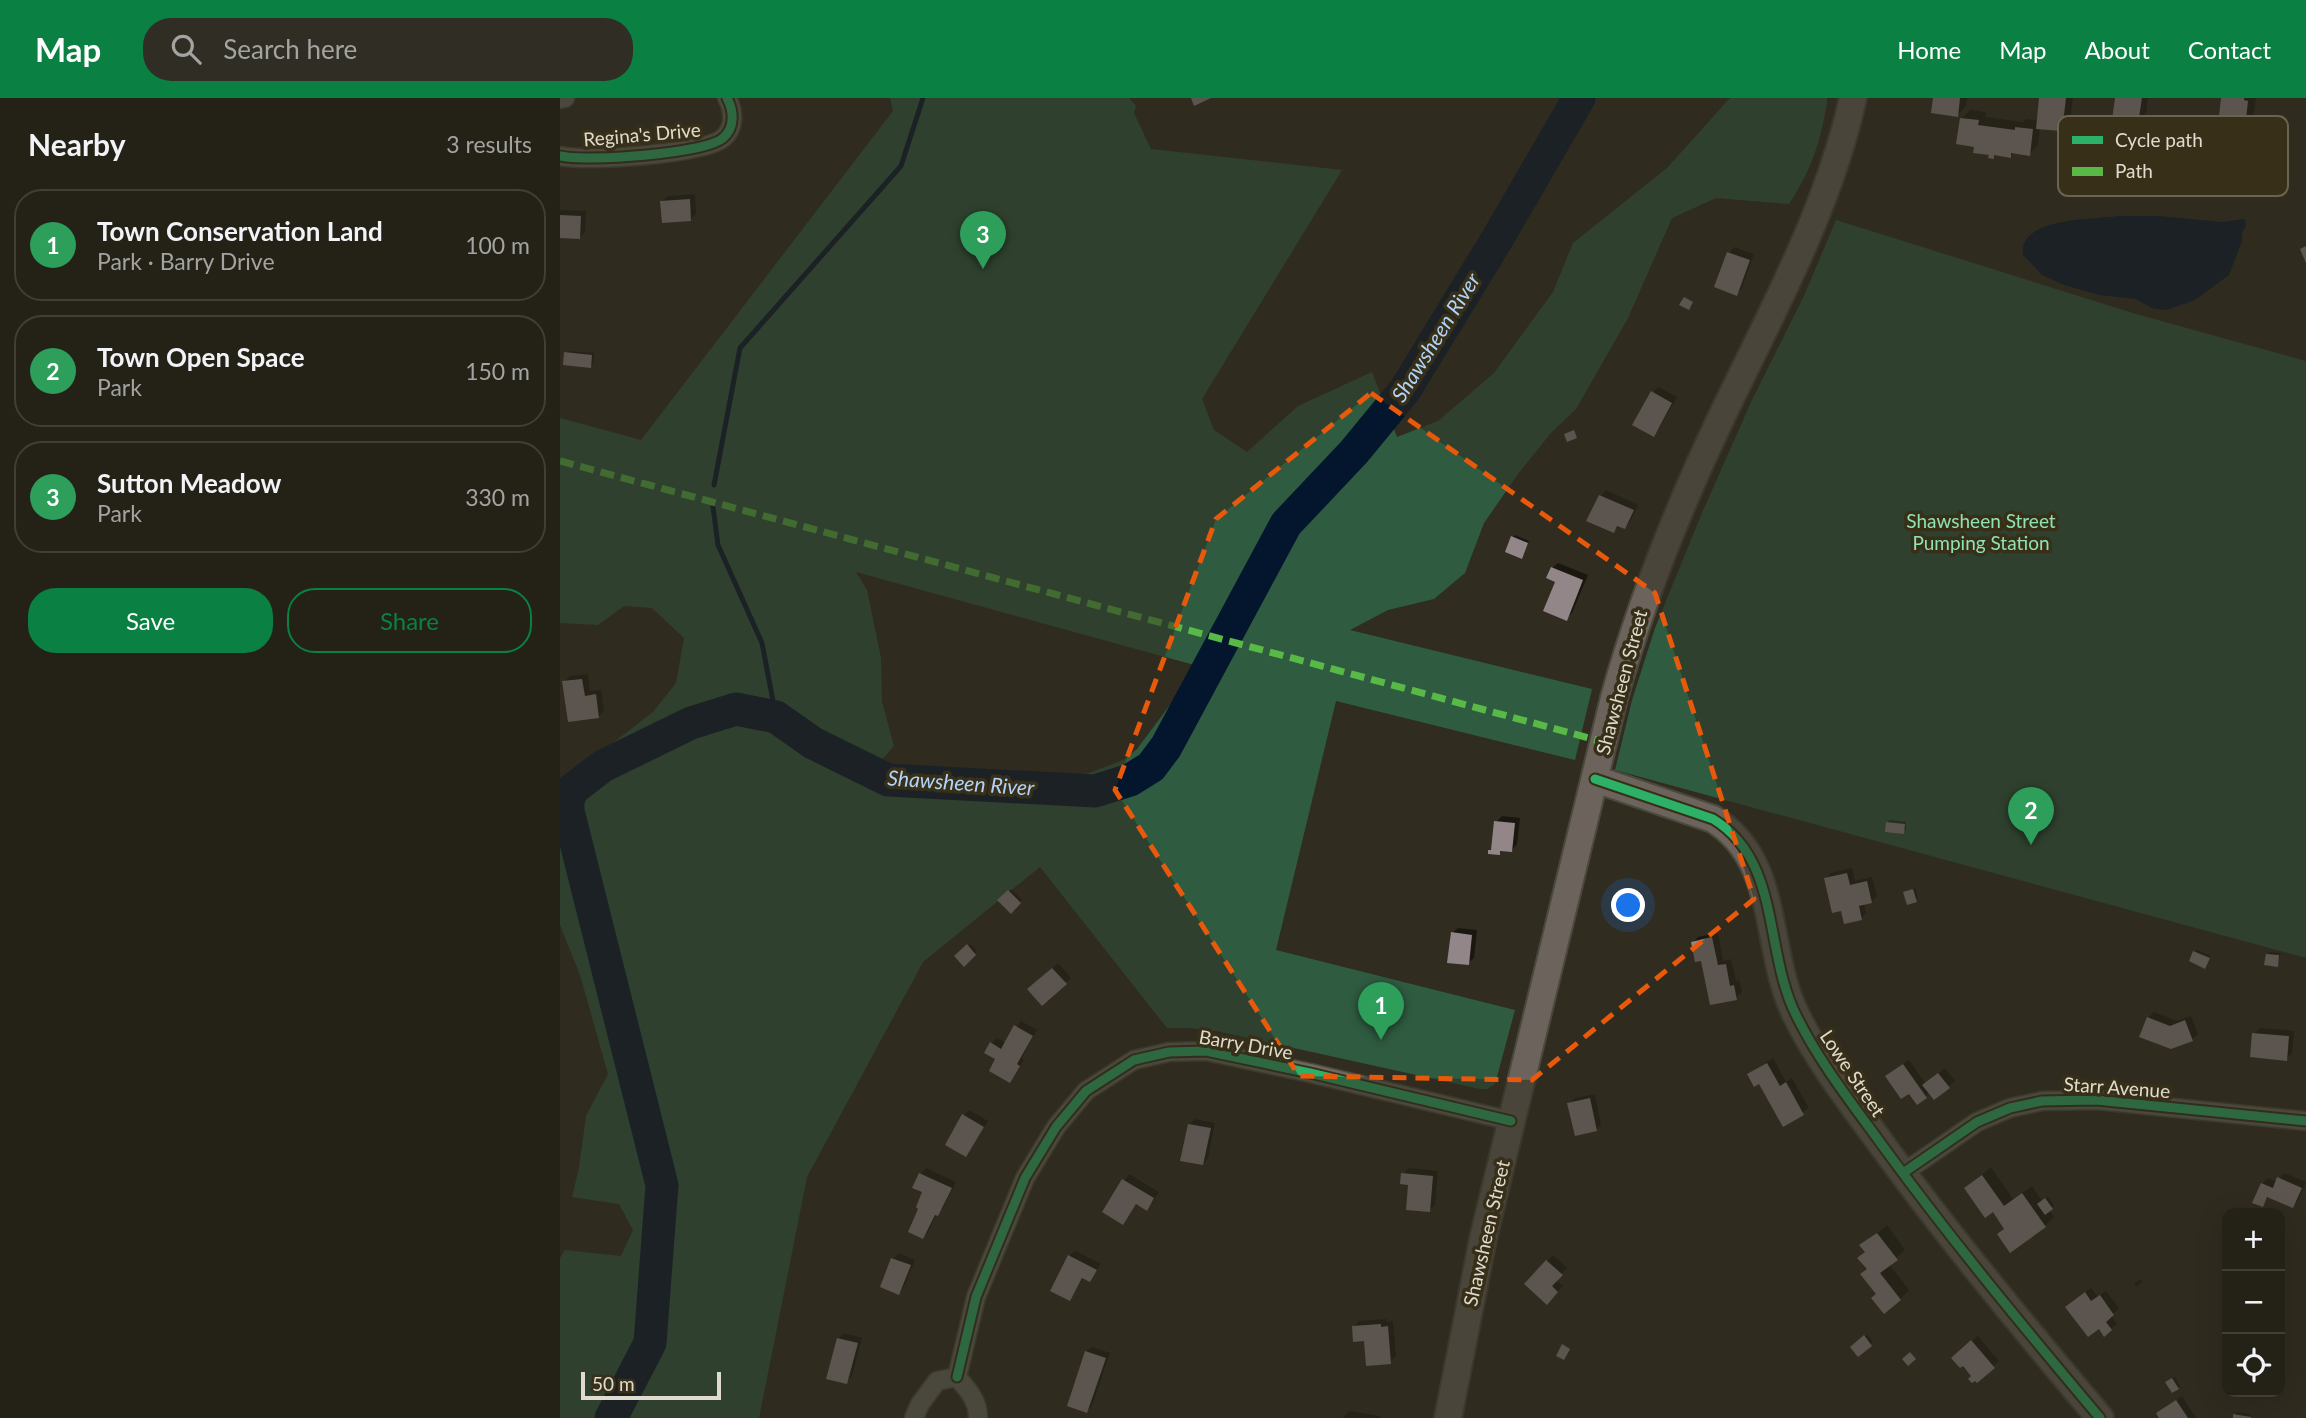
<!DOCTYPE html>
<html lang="en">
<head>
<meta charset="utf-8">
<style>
  :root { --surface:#242117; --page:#302e24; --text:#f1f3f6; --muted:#a3a3a1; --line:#413e36; --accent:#0b8043 }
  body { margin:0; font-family:Lato,sans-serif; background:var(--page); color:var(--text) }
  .controls { position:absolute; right:21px; bottom:21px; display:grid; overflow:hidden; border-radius:14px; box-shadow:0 7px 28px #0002 }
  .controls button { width:63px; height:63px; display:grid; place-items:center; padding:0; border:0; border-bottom:2px solid var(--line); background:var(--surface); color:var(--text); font:35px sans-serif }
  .scale { position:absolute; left:21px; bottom:18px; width:140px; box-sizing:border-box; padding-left:7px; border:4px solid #e0dbce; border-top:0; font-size:19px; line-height:24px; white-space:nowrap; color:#e0dbce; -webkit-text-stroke:5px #372f18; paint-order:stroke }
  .you { position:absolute; left:1069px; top:808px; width:24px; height:24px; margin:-18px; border:5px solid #fff; border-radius:50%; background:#1a73e8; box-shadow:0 0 0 10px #1a73e833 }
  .badge { display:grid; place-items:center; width:46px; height:46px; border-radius:50%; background:var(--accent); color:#fff; font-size:23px; font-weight:700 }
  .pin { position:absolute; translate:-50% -58px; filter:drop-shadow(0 2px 4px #0008) }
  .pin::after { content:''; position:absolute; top:37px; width:24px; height:21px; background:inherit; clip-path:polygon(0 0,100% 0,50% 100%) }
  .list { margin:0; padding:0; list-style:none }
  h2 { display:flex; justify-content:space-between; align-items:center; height:91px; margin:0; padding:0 28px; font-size:30px }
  h2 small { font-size:23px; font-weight:400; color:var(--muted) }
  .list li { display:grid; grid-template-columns:46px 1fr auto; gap:21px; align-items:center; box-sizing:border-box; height:112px; margin:0 14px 14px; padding:0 14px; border:2px solid var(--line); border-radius:28px }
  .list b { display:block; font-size:26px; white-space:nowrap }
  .list p { margin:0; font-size:23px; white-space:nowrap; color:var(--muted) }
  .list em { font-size:23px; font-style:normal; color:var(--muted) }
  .actions { display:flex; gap:14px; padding:21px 28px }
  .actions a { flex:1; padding:16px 0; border:2px solid var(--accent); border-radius:28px; text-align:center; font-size:24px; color:var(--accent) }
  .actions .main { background:var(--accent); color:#fff }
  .icon { flex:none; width:38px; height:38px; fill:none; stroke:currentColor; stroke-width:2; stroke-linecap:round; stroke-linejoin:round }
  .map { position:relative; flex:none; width:1746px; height:1320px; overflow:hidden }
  header { display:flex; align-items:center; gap:42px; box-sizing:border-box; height:98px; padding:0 35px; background:var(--accent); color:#fff }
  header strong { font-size:33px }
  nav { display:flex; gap:38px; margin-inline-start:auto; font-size:24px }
  .search { width:490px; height:63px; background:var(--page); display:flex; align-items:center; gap:18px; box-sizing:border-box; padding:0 24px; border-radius:28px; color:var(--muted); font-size:26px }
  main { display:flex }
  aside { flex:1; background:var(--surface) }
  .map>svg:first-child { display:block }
  .green { fill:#2f5b41; fill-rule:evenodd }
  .water { fill:#04162e }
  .shadow { fill:#0007 }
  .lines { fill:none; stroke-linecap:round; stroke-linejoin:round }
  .stream { stroke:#04162e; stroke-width:5 }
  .river { stroke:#04162e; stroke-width:33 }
  .building { fill:#938688 }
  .street-casing { stroke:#4b483d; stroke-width:21 }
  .secondary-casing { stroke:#4b483d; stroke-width:30 }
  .street { stroke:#6c6960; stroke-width:18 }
  .secondary { stroke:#6c645c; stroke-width:26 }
  .quiet { stroke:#58b947; stroke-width:7; stroke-dasharray:14 7; stroke-linecap:butt }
  .cycleway-casing { stroke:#372f18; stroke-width:13 }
  .cycleway { stroke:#2db169; stroke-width:9 }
  .marked { fill:none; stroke:#e8590c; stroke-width:5; stroke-dasharray:14 9; stroke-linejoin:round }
  .labels { text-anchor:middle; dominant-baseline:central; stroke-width:7; stroke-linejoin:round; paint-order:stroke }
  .street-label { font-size:19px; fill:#e0dbce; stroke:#372f18 }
  .park-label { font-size:19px; fill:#8de3b2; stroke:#372f18 }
  .water-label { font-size:21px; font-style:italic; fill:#b1d3fa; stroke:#372f18 }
  .key { fill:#372f18; stroke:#6a634f; stroke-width:2 }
  .key-label { font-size:19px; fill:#e0dbce }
</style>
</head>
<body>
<header>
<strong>Map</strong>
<div class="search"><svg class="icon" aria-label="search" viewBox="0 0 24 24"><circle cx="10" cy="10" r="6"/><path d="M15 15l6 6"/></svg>Search here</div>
<nav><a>Home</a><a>Map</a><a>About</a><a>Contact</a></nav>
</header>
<main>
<aside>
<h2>Nearby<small>3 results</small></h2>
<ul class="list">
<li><span class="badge" style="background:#2e9e5b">1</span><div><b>Town Conservation Land</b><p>Park · Barry Drive</p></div><em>100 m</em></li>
<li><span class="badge" style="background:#2e9e5b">2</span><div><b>Town Open Space</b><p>Park</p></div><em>150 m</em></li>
<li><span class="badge" style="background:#2e9e5b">3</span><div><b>Sutton Meadow</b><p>Park</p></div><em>330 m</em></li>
</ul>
<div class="actions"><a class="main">Save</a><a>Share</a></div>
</aside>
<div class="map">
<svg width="1746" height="1320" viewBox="0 0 1746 1320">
  <rect width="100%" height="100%" fill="#302c1f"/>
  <!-- green -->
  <g class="green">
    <path d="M330,0H569L576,8L574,15L591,51L782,72L642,301L654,332L687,354L738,308L812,274L837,339L878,323L934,275L993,194L1013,145L1107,70L1170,0H1267V4C1261,43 1251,73 1229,106L1156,100L1112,120L1068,220L1016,311L991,335L958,376L924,425L905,475L874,501L828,512L790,532L1032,591L1015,662L776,603L716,852L955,912L935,986L927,991H920L656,933L629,930H607L480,769L363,864L247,1079L199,1320H0V1160L5,1152L61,1158L73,1132L59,1106L12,1099L19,1070L26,1018L48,976L20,877L0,827V686L93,614L116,585L124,540L92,510L64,508L38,527L0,525V320L81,342L333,13ZM296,474L638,568H639L577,651L563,662L529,675L479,691L451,686L350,690L329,686L309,676L334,648L322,604L321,560L307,492Z"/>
    <polygon points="1276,122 1576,216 1746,263 1746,860 1055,672 1072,602 1095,530 1142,415 1192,302 1244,198"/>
  </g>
  <!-- water -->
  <path class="water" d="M1558,118H1599L1662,124L1685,121L1686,128L1682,134V143L1669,177L1635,202L1607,212L1594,211L1575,201L1539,197L1504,187L1482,177L1463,157C1458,118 1535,122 1558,118Z"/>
  <!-- shadow -->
  <g class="shadow">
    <polygon points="1375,0 1407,0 1406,8 1397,17"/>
    <polygon points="1480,0 1513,0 1510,23 1501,32 1480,29 1478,47 1469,56 1454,54 1450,58 1437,56 1433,59 1416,47 1401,21 1410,12 1426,14 1426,19 1463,24 1466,21 1478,22"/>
    <polygon points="1556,0 1588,0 1586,15 1578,24"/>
    <polygon points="1662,0 1696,0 1692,29 1683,37 1662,35 1660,53 1652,62 1636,60 1632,64 1581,28 1590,19 1607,21 1606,26 1644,30 1647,27 1659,29"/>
    <polygon points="135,96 136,116 130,122 102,103 108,98"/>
    <polygon points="0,112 26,113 25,134 19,140 0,139"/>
    <polygon points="1174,149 1194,156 1182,190 1176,196 1156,188 1169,155"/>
    <polygon points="8,253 34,255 33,266 30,268 6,255"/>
    <polygon points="1098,289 1117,299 1099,331 1093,337 1093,294"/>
    <polygon points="1046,392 1078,407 1070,424 1065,429 1060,427 1053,433 1040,398"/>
    <polygon points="955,437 969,443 962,459 953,439"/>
    <polygon points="998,465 1028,477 1012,515 1006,521 992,470"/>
    <polygon points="28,576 30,593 41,592 44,613 38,619 4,584 10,578"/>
    <polygon points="942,718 960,720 957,746 952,752 943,751 939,755 930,753 933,749 936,724"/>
    <polygon points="1330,722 1346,724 1346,732 1343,734 1327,724"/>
    <polygon points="1292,770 1295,783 1312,779 1317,798 1311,804 1304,805 1306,815 1301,821 1283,811 1266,780 1271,775"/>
    <polygon points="1355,790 1358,800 1356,802 1345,795"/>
    <polygon points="451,791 462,802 451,813 440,802"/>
    <polygon points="898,830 917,832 914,860 908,865 892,835"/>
    <polygon points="1158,835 1163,863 1171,861 1176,883 1179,882 1182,894 1176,900 1142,861 1133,845 1138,839"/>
    <polygon points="410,846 417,853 404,866 396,858"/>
    <polygon points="1637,852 1651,858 1645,869 1634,854"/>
    <polygon points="1710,854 1721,855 1717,867 1707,856"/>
    <polygon points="498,865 511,880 505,885 475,886"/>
    <polygon points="1594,914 1617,923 1631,918 1638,936 1632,941 1588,920"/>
    <polygon points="461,923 477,932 462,960 464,962 450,983 431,945 437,940 446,945"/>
    <polygon points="1700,930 1734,933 1732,955 1726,961 1694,936"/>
    <polygon points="1213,960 1226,984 1232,980 1249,1010 1224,1026 1200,983 1189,976"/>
    <polygon points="1349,962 1366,986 1385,970 1395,983 1374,1000 1370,994 1365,999 1333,973"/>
    <polygon points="1035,996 1041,1026 1036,1032 1009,1006 1015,1000"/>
    <polygon points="409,1012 428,1023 406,1057 404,1017"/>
    <polygon points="635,1021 655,1025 648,1060 643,1066 630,1026"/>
    <polygon points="1431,1069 1453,1101 1472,1088 1482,1103 1488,1099 1494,1107 1489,1112 1494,1119 1485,1128 1446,1130 1433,1112 1406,1090"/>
    <polygon points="366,1070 396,1084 383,1110 377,1116 368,1134 363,1139 365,1094 355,1089 361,1076"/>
    <polygon points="849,1070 878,1073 875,1107 869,1112 843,1076"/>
    <polygon points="1724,1075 1746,1084 1738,1103 1732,1108 1709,1098 1702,1107 1702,1086 1708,1080 1717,1084"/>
    <polygon points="569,1076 599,1094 592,1105 586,1111 577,1105 568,1119 544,1113"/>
    <polygon points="1327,1127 1345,1152 1329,1166 1349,1192 1340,1201 1318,1196 1308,1170 1306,1153 1302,1147"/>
    <polygon points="515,1153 541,1166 530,1182 524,1179 510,1201 509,1158"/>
    <polygon points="339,1155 355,1162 344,1189 339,1195 333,1161"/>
    <polygon points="993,1157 1007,1170 996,1182 1003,1188 987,1204 966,1186"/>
    <polygon points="1580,1181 1582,1184 1576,1189 1574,1186"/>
    <polygon points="1531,1190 1538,1199 1546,1193 1559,1210 1551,1218 1557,1226 1551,1231 1513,1203"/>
    <polygon points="826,1221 827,1224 833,1223 836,1258 830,1264 794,1229 799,1223"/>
    <polygon points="284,1235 302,1240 292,1278 286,1284 278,1241"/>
    <polygon points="1307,1237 1313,1244 1298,1257 1292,1249"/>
    <polygon points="1418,1238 1439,1263 1417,1282 1399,1254"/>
    <polygon points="532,1249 550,1255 532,1308 527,1313 526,1254"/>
    <polygon points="1615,1279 1620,1288 1618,1290 1610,1282"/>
    <polygon points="1622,1298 1636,1320 1601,1320 1598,1315"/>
    <polygon points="789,1313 820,1318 820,1320 783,1320"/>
    <polygon points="1677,1314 1690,1316 1689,1320 1674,1320"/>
  </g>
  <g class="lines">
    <!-- stream -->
    <g class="stream">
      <polyline points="154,387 180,250 341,68 363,0"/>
      <polyline points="153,409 158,447 202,545 216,619"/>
    </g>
    <!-- river -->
    <polyline class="river" points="51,1320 90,1245 102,1087 8,713 8,701 13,691 43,668 131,625 176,611 216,619 253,645 328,682 535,693 570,682 591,669 606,649 726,426 794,354 845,292 936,143 1019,0"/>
  </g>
  <!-- building -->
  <g class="building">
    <polygon points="631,0 651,0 634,8"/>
    <polygon points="1373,0 1400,0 1398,19 1371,15"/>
    <polygon points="1479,0 1506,0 1502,33 1476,31"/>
    <polygon points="1555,0 1582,0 1578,26 1552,22"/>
    <polygon points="1661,0 1684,0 1684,2 1688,3 1684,39 1657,36"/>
    <polygon points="1400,20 1419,22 1418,27 1455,32 1455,29 1473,31 1470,58 1451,55 1451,60 1434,57 1434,61 1428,60 1429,57 1413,55 1414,49 1396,46"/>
    <polygon points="130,101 131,123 102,125 100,103"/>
    <polygon points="0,117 21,118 20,141 0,140"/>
    <polygon points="1746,148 1746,165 1740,151"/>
    <polygon points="1167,154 1190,162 1177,198 1154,189"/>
    <polygon points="1124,199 1133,204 1129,212 1119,207"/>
    <polygon points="4,254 32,257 31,270 3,267"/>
    <polygon points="1091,293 1112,305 1094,339 1072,327"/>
    <polygon points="1014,332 1017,340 1007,344 1004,336"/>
    <polygon points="1039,397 1074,412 1065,431 1057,428 1054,435 1026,423"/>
    <polygon points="951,438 968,445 962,461 945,454"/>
    <polygon points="991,469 1023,482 1007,523 983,513 995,484 986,480"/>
    <polygon points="22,581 25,598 36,596 39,620 8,624 2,583"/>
    <polygon points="934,723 955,725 952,754 940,753 940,757 928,756 928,752 931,752"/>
    <polygon points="1326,724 1345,726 1344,736 1325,734"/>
    <polygon points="1287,775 1290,787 1307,783 1312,805 1299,808 1302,822 1284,826 1281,813 1272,815 1264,780"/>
    <polygon points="1353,791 1357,804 1347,807 1343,794"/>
    <polygon points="448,792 461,805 451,816 437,802"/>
    <polygon points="891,834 912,837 909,867 887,865"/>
    <polygon points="1152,839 1158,867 1166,866 1170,888 1174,887 1177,902 1150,907 1141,863 1135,864 1131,844"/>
    <polygon points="407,846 416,857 404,869 394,858"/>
    <polygon points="1633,853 1650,860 1645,871 1629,863"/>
    <polygon points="1706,856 1719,857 1718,869 1704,867"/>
    <polygon points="492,870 507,886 482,908 467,891"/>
    <polygon points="1587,919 1610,928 1625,922 1633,943 1611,951 1579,939"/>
    <polygon points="454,927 473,938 457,966 460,968 450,985 429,973 435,961 424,955 430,944 441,951"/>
    <polygon points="1692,935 1729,938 1727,963 1690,959"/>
    <polygon points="1207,965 1220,988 1226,984 1244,1017 1223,1029 1199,986 1194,989 1187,976"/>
    <polygon points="1343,966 1367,1000 1357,1007 1349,996 1341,1001 1325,978"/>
    <polygon points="1378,975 1390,990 1374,1002 1362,987"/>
    <polygon points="1030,1000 1037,1033 1015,1038 1007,1005"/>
    <polygon points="402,1016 424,1029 406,1059 385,1047"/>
    <polygon points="628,1026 651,1030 643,1067 620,1063"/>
    <polygon points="359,1075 392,1090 378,1118 375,1117 363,1141 348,1134 358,1111 356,1109 362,1094 352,1090"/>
    <polygon points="841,1075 873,1078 870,1114 846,1112 848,1087 840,1086"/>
    <polygon points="1422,1077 1444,1108 1462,1095 1486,1129 1450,1155 1437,1136 1444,1131 1433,1114 1425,1120 1404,1090"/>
    <polygon points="1717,1079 1742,1090 1733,1110 1707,1099 1703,1109 1692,1105 1701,1085 1713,1090"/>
    <polygon points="562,1081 594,1100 587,1113 576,1106 563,1127 542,1114"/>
    <polygon points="1485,1100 1493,1111 1485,1117 1477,1106"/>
    <polygon points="1317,1135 1338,1162 1320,1175 1341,1202 1324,1216 1311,1200 1316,1196 1300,1176 1307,1171 1297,1160 1305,1154 1299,1147"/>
    <polygon points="508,1157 537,1172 530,1184 522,1180 510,1203 490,1193"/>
    <polygon points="331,1160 351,1167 339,1197 320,1189"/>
    <polygon points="986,1162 1003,1177 992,1188 998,1194 987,1207 964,1186"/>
    <polygon points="1525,1194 1531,1203 1540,1197 1554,1217 1546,1224 1552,1232 1544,1239 1539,1231 1528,1239 1505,1209"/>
    <polygon points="821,1226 821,1229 828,1228 831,1266 806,1268 804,1243 793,1244 792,1228"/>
    <polygon points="1304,1237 1312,1248 1298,1259 1290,1249"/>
    <polygon points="277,1240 298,1245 287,1286 266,1281"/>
    <polygon points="1411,1242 1435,1270 1417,1285 1415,1283 1412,1285 1408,1281 1411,1278 1403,1268 1400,1270 1391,1260"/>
    <polygon points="1002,1246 1010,1251 1004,1262 996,1258"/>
    <polygon points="525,1253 546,1260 527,1315 507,1308"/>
    <polygon points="1350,1254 1356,1261 1348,1268 1342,1261"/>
    <polygon points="1612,1280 1619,1291 1612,1295 1605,1284"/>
    <polygon points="1616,1302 1628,1320 1599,1320 1596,1315"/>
    <polygon points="1673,1316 1691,1319 1691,1320 1673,1320"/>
  </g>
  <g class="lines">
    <!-- street casing -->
    <g class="street-casing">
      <g id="street">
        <polyline points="0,1 5,0"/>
        <path d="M0,58C25,64 145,56 163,40C175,30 174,13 167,0"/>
        <polyline points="1343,1075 1417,1024 1450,1010 1482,1003 1536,1002 1746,1023"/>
        <polyline points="397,1279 416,1199 465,1080 496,1029 526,993 574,962 609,954 646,953 750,975 951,1023"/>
        <path d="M397,1279C408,1292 418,1302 418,1320"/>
        <polyline points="354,1320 360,1306 377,1283 397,1279"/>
      </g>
    </g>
    <!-- secondary casing -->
    <g class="secondary-casing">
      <g id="secondary">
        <path d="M1035,681L1153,721C1222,763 1203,853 1237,919C1261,967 1294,1008 1325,1051C1393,1144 1466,1232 1540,1320"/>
        <path d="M888,1320L923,1141L1054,600C1082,500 1117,412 1162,318C1211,215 1268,113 1293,0"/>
      </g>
    </g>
    <!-- street -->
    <use href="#street" class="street"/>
    <!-- secondary -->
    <use href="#secondary" class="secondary"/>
    <!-- quiet -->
    <polyline class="quiet" points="0,363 1044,644"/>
    <!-- cycleway casing -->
    <g class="cycleway-casing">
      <g id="cycleway">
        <path d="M0,58C25,64 145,56 163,40C175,30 174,13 167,0"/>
        <path d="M1035,681L1153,721C1222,763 1203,853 1237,919C1261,967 1294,1008 1325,1051C1393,1144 1466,1232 1540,1320"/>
        <polyline points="1343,1075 1417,1024 1450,1010 1482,1003 1536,1002 1746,1023"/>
        <polyline points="397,1279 416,1199 465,1080 496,1029 526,993 574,962 609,954 646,953 750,975 951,1023"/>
      </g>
    </g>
    <!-- cycleway -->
    <use href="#cycleway" class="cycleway"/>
  </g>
  <!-- marked area -->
  <path d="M0 0H1746V1320H0ZM811,295L1095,495L1194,801L972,982L739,978L555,692L656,421Z" fill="#302c1f" fill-opacity=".55" fill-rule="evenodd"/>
  <path class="marked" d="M811,295L1095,495L1194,801L972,982L739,978L555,692L656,421Z"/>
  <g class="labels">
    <!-- street labels -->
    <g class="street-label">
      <text transform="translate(82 36) rotate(-5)">Regina's Drive</text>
      <text transform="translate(1061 584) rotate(-75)">Shawsheen Street</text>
      <text transform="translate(686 946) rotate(10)">Barry Drive</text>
      <text transform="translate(1293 975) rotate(56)">Lowe Street</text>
      <text transform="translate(1557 989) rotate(4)">Starr Avenue</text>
      <text transform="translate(926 1135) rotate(-77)">Shawsheen Street</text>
    </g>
    <!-- park labels -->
    <g class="park-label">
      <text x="1421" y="422">Shawsheen Street<tspan x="1421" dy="22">Pumping Station</tspan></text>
    </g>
    <!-- water labels -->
    <g class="water-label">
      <text transform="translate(875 239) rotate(-58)">Shawsheen River</text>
      <text transform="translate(401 684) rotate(4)">Shawsheen River</text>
    </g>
  </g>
  <!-- legend -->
  <rect x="1498" y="18" width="230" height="80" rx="10" class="key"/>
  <rect x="1512" y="38" width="31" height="8" fill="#2db169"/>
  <rect x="1512" y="69" width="31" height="9" fill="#58b947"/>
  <g class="key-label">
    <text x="1555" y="49">Cycle path</text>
    <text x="1555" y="80">Path</text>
  </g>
</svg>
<div class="controls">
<button>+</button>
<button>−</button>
<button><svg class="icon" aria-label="locate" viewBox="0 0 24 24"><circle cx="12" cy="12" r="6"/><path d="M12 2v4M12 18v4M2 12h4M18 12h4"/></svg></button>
</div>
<div class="scale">50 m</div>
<div class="you"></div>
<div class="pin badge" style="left:821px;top:942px;background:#2e9e5b">1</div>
<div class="pin badge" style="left:1471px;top:747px;background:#2e9e5b">2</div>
<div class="pin badge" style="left:423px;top:171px;background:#2e9e5b">3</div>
</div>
</main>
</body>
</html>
